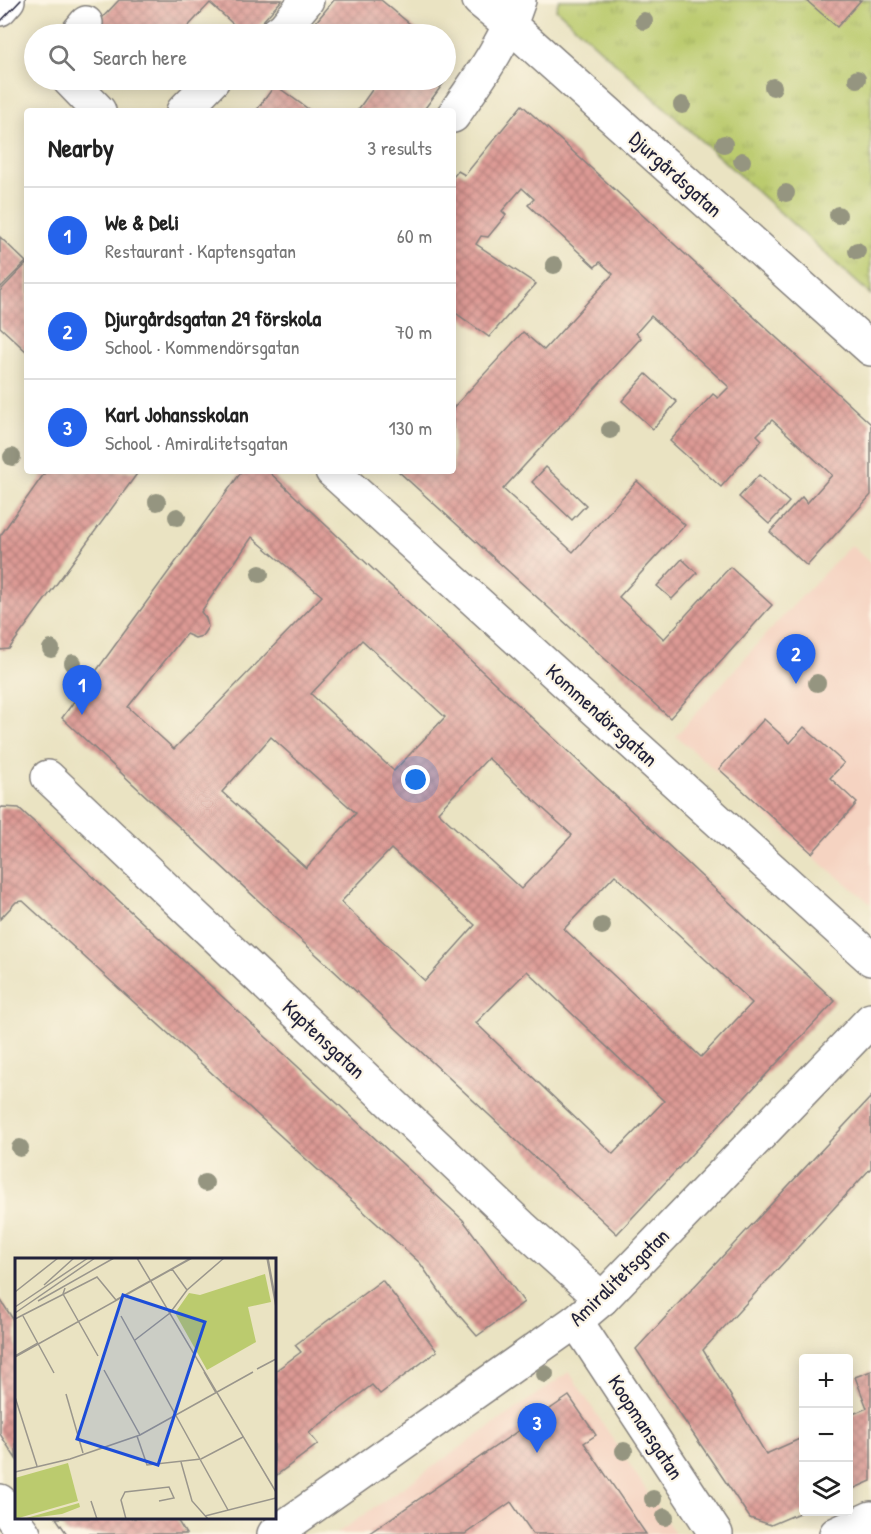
<!DOCTYPE html>
<html lang="en">
<head>
<meta charset="utf-8">
<style>
  :root { --surface:#fff; --page:#f6f6f6; --text:#222; --muted:#767676; --line:#e0e0e0; --accent:#2563eb }
  body { margin:0; font-family:"Patrick Hand",sans-serif; background:var(--page); color:var(--text) }
  .controls { position:absolute; right:18px; bottom:18px; display:grid; overflow:hidden; border-radius:6px; box-shadow:0 3px 15px #0003 }
  .controls button { width:54px; height:54px; display:grid; place-items:center; padding:0; border:0; border-bottom:2px solid var(--line); background:var(--surface); color:var(--text); font:30px sans-serif }
  .you { position:absolute; left:416px; top:780px; width:21px; height:21px; margin:-15px; border:4px solid #fff; border-radius:50%; background:#1a73e8; box-shadow:0 0 0 9px #1a73e833 }
  .badge { display:grid; place-items:center; width:39px; height:39px; border-radius:50%; background:var(--accent); color:#fff; font-size:20px; font-weight:700 }
  .pin { position:absolute; translate:-50% -50px; filter:drop-shadow(0 2px 3px #0008) }
  .pin::after { content:''; position:absolute; top:32px; width:21px; height:18px; background:inherit; clip-path:polygon(0 0,100% 0,50% 100%) }
  .list { margin:0; padding:0; list-style:none }
  h2 { display:flex; justify-content:space-between; align-items:center; height:78px; margin:0; padding:0 24px; font-size:26px }
  h2 small { font-size:20px; font-weight:400; color:var(--muted) }
  .list li { display:grid; grid-template-columns:39px 1fr auto; gap:18px; align-items:center; box-sizing:border-box; height:96px; padding:0 24px; border-top:2px solid var(--line) }
  .list b { display:block; font-size:22px; white-space:nowrap }
  .list p { margin:0; font-size:20px; white-space:nowrap; color:var(--muted) }
  .list em { font-size:20px; font-style:normal; color:var(--muted) }
  .icon { flex:none; width:33px; height:33px; fill:none; stroke:currentColor; stroke-width:2; stroke-linecap:round; stroke-linejoin:round }
  .map { position:relative; flex:none; width:871px; height:1534px; overflow:hidden }
  .search { position:absolute; background:var(--surface); box-shadow:0 3px 15px #0003; left:24px; top:24px; width:432px; height:66px; display:flex; align-items:center; gap:15px; box-sizing:border-box; padding:0 21px; border-radius:33px; color:var(--muted); font-size:22px }
  .panel { position:absolute; background:var(--surface); box-shadow:0 3px 15px #0003; left:24px; top:108px; width:432px; height:366px; border-radius:6px }
  .map>svg:first-child { display:block }
  .built { fill:#f5d3c1 }
  .park { fill:url(#park-tufts); stroke:#6e7654; stroke-width:1.5 }
  .building { fill:url(#building-cross-hatch); fill-rule:evenodd }
  .lines { fill:none; stroke-linecap:round; stroke-linejoin:round }
  .minor-casing { stroke:#86827e; stroke-width:36 }
  .minor { stroke:#fff; stroke-width:33 }
  .tram { stroke:#22223b; stroke-width:1.5 }
  .tree { fill:#959580 }
  .labels { text-anchor:middle; dominant-baseline:central; stroke-width:4.5; stroke-linejoin:round; paint-order:stroke }
  .street-label { font-size:21px; fill:#22223b; stroke:#fcf5e5 }
  .inset-road { fill:none; stroke:#9a968c; stroke-width:1.5 }
  .view { fill:#1d4ed8; fill-opacity:0.15; stroke:#1d4ed8; stroke-width:3 }
  .inset-edge { fill:none; stroke:#22223b; stroke-width:3 }
</style>
</head>
<body>
<div class="map">
<svg width="871" height="1534" viewBox="0 0 871 1534">
  <defs>
    <pattern id="park-tufts" width="24" height="20" patternUnits="userSpaceOnUse" patternTransform="scale(1.5)"><rect width="24" height="20" fill="#bbcb6e"/><path d="M3 7l-1-3M5 7V3M7 7l1-3M15 17l-1-3M17 17v-4M19 17l1-3" fill="none" stroke="#a0ae60"/></pattern>
    <pattern id="building-cross-hatch" width="8" height="8" patternUnits="userSpaceOnUse" patternTransform="scale(1.5)"><rect width="8" height="8" fill="#dd9a94"/><path d="M0 0l8 8M0 8l8-8" fill="none" stroke="#b37d7a"/></pattern>
  </defs>
  <rect width="100%" height="100%" fill="#fcf5e5"/>
  <filter id="ink" filterUnits="userSpaceOnUse"><feTurbulence type="fractalNoise" baseFrequency=".0167" numOctaves="2"/><feDisplacementMap in="SourceGraphic" scale="12" xChannelSelector="R" yChannelSelector="G"/><feConvolveMatrix kernelMatrix="1 2 1 2 8 2 1 2 1" color-interpolation-filters="sRGB"/></filter>
  <filter id="wash" filterUnits="userSpaceOnUse"><feTurbulence type="fractalNoise" baseFrequency=".008" numOctaves="4" result="noise"/><feDisplacementMap in="SourceGraphic" scale="24" xChannelSelector="R" yChannelSelector="G"/><feGaussianBlur stdDeviation="1.35" result="paint"/><feColorMatrix in="noise" values="0 0 0 0 0 0 0 0 0 0 0 0 0 0 0 0 0 1.4 0 .05"/><feComposite in="paint" operator="in"/></filter>
  <g filter="url(#wash)">
    <rect width="100%" height="100%" fill="#eae3c2"/>
    <!-- built -->
    <g class="built">
      <polygon points="851,545 871,564 871,904 811,855 676,736 767,633"/>
      <polygon points="569,1372 675,1534 336,1534"/>
    </g>
    <!-- park -->
    <polygon class="park" points="559,0 871,0 871,295 556,9"/>
    <g id="blocks">
      <!-- building -->
      <g class="building">
        <polygon points="119,0 282,0 251,34 244,34 210,3 181,34 87,34"/>
        <polygon points="334,0 381,0 422,34 331,34 316,22"/>
        <polygon points="806,0 861,0 837,27"/>
        <polygon points="446,57 451,73 423,111 357,111 379,80 446,80"/>
        <polygon points="275,85 311,111 256,111"/>
        <polygon points="522,105 871,424 871,495 807,566 770,532 802,497 807,503 832,475 772,420 757,435 762,440 721,487 670,441 713,394 718,398 729,387 651,316 636,333 641,338 503,489 573,552 637,481 685,525 619,597 664,639 730,567 772,605 670,718 398,471 453,471 453,408 523,332 544,350 613,274 600,262 595,267 528,205 534,199 522,188 502,211 506,215 488,237 481,236 476,244 536,284 489,337 453,311 453,177 458,171 465,175"/>
        <polygon points="0,237 26,262 0,288"/>
        <polygon points="27,263 27,352 0,327 0,291"/>
        <polygon points="646,374 677,402 653,429 622,401"/>
        <polygon points="546,467 586,505 572,520 532,482"/>
        <polygon points="46,471 139,471 9,649 0,650 0,536"/>
        <path d="M242,471H268L835,1001L617,1234L62,718ZM252,537L322,596L174,749L128,707L186,634L195,638L202,636L208,627L206,618L201,612ZM362,640L445,717L394,771L311,694ZM271,737L356,813L306,868L222,792ZM488,758L572,835L521,889L438,812ZM391,849L475,925L425,981L341,902ZM615,875L752,1003L701,1057L564,929ZM527,971L664,1101L613,1154L476,1023Z"/>
        <polygon points="759,475 789,502 769,524 739,497"/>
        <polygon points="682,559 697,573 672,599 657,586"/>
        <polygon points="764,719 790,743 804,727 844,763 830,778 857,803 812,853 719,769"/>
        <polygon points="2,807 19,808 463,1220 524,1302 477,1336 444,1298 420,1263 23,901 16,902 0,919 0,809"/>
        <polygon points="871,1097 871,1168 703,1350 766,1454 804,1437 804,1511 771,1525 750,1518 636,1349"/>
        <polygon points="382,1280 437,1351 380,1394 372,1385 309,1433 318,1444 274,1477 274,1372 301,1352 295,1345"/>
        <polygon points="0,1299 16,1324 16,1459 0,1434"/>
        <polygon points="871,1371 871,1481 848,1491 848,1416 867,1408 855,1377"/>
        <polygon points="569,1396 596,1435 584,1443 646,1534 533,1534 511,1502 465,1534 368,1534"/>
        <polygon points="56,1518 176,1518 186,1534 67,1534"/>
      </g>
    </g>
  </g>
  <g filter="url(#ink)">
    <use href="#blocks" fill-opacity="0" stroke="#86827e" stroke-width="1.5"/>
    <g class="lines">
      <!-- minor casing -->
      <g class="minor-casing">
        <g id="minor">
          <polyline points="479,0 511,26 871,349"/>
          <polyline points="0,9 8,0"/>
          <polyline points="77,34 86,23"/>
          <polyline points="276,34 284,28 307,0"/>
          <polyline points="69,80 99,111"/>
          <polyline points="183,111 213,80"/>
          <path d="M453,116C479,78 505,44 519,0"/>
          <polyline points="332,471 871,959"/>
          <polyline points="48,777 521,1226 602,1299"/>
          <polyline points="576,1321 716,1534"/>
          <polyline points="0,1501 24,1534"/>
          <polyline points="274,1534 576,1321 602,1299 871,1020"/>
          <polyline points="836,1534 871,1518"/>
        </g>
      </g>
      <!-- minor -->
      <use href="#minor" class="minor"/>
      <!-- tram -->
      <polyline class="tram" points="0,22 21,0"/>
    </g>
    <!-- trees -->
    <g class="tree">
      <circle cx="644" cy="21" r="9"/>
      <circle cx="857" cy="79" r="9"/>
      <circle cx="773" cy="87" r="9"/>
      <circle cx="682" cy="105" r="9"/>
      <circle cx="724" cy="144" r="9"/>
      <circle cx="742" cy="161" r="9"/>
      <circle cx="786" cy="193" r="9"/>
      <circle cx="838" cy="215" r="9"/>
      <circle cx="857" cy="251" r="9"/>
      <circle cx="554" cy="265" r="9"/>
      <circle cx="610" cy="430" r="9"/>
      <circle cx="12" cy="457" r="9"/>
      <circle cx="157" cy="502" r="9"/>
      <circle cx="177" cy="517" r="9"/>
      <circle cx="260" cy="574" r="9"/>
      <circle cx="51" cy="649" r="9"/>
      <circle cx="73" cy="663" r="9"/>
      <circle cx="817" cy="683" r="9"/>
      <circle cx="602" cy="926" r="9"/>
      <circle cx="20" cy="1148" r="9"/>
      <circle cx="205" cy="1183" r="9"/>
      <circle cx="545" cy="1374" r="9"/>
      <circle cx="624" cy="1451" r="9"/>
      <circle cx="653" cy="1499" r="9"/>
      <circle cx="665" cy="1517" r="9"/>
    </g>
  </g>
  <g class="labels">
    <!-- street labels -->
    <g class="street-label">
      <text transform="translate(676 174) rotate(42)">Djurgårdsgatan</text>
      <text transform="translate(602 715) rotate(42)">Kommendörsgatan</text>
      <text transform="translate(324 1039) rotate(43)">Kaptensgatan</text>
      <text transform="translate(619 1277) rotate(-44)">Amiralitetsgatan</text>
      <text transform="translate(646 1427) rotate(57)">Koopmansgatan</text>
    </g>
  </g>
  <!-- overview -->
  <g transform="translate(15 1258)">
    <rect width="261" height="261" fill="#eae3c2"/>
    <path d="M64,245L65,249L47,256L8,261Z" fill="#bbcb6e"/>
    <path d="M250,16L256,44L233,49L241,84L192,112L160,55L174,35L185,37Z" fill="#bbcb6e"/>
    <path d="M53,205L63,243L0,261V220Z" fill="#bbcb6e"/>
    <path class="inset-road" d="M122,0L261,234M252,0L261,49M253,0L261,44M157,11L172,32M29,27L59,0M50,30L48,36L83,98M0,34L43,0M23,43L99,0M0,49L73,0M0,55L80,0M8,58L39,115M106,58L213,252M0,61L82,19L101,42L176,0M120,82L155,55L172,32L209,0M0,98L23,85M0,99L177,0M242,111L261,101M89,112L125,177M189,114L201,135M51,136L68,195M0,139L22,208M122,178L132,207L186,201L228,179M166,204L177,243L193,261M0,214L55,201L125,177L238,114M76,243L82,261M190,258L261,240M111,261L106,242L110,234L154,229L159,240L144,243"/>
    <path class="view" d="M108,37L190,64L143,207L62,181Z"/>
    <rect width="261" height="261" class="inset-edge"/>
  </g>
</svg>
<div class="controls">
<button>+</button>
<button>−</button>
<button><svg class="icon" aria-label="layers" viewBox="0 0 24 24"><path d="M12 4l9 5-9 5-9-5zM3 14l9 5 9-5"/></svg></button>
</div>
<div class="you"></div>
<div class="pin badge" style="left:82px;top:715px">1</div>
<div class="pin badge" style="left:796px;top:684px">2</div>
<div class="pin badge" style="left:537px;top:1453px">3</div>
<div class="search"><svg class="icon" aria-label="search" viewBox="0 0 24 24"><circle cx="10" cy="10" r="6"/><path d="M15 15l6 6"/></svg>Search here</div>
<section class="panel">
<h2>Nearby<small>3 results</small></h2>
<ul class="list">
<li><span class="badge">1</span><div><b>We &amp; Deli</b><p>Restaurant · Kaptensgatan</p></div><em>60 m</em></li>
<li><span class="badge">2</span><div><b>Djurgårdsgatan 29 förskola</b><p>School · Kommendörsgatan</p></div><em>70 m</em></li>
<li><span class="badge">3</span><div><b>Karl Johansskolan</b><p>School · Amiralitetsgatan</p></div><em>130 m</em></li>
</ul>
</section>
</div>
</body>
</html>
